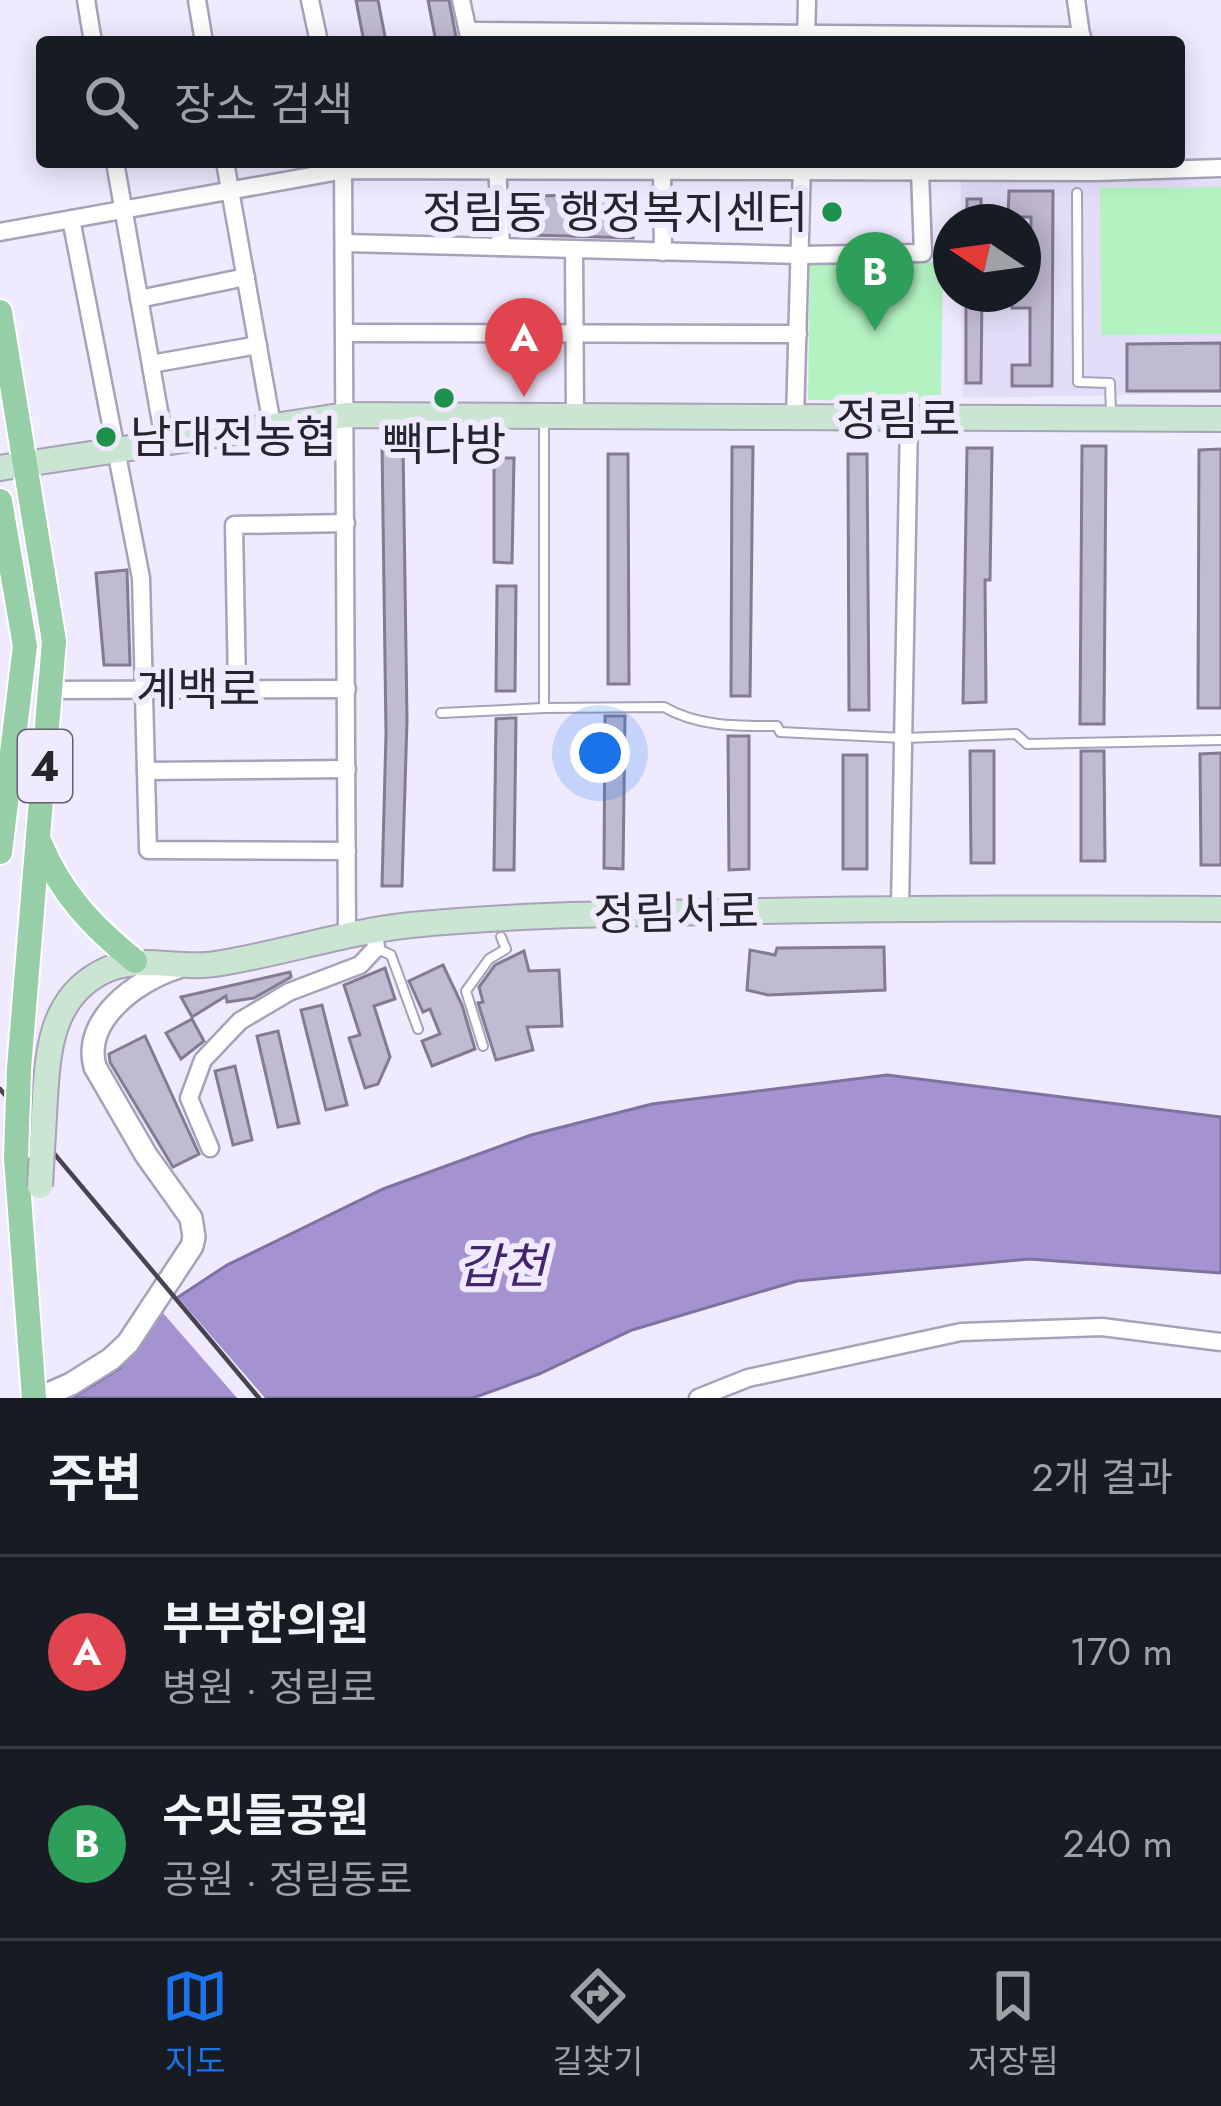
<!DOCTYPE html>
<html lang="ko">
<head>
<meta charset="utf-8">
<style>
  :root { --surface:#171b24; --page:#242831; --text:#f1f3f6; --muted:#9ea1a6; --line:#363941; --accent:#1a73e8 }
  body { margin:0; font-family:Jost,"Noto Sans KR",sans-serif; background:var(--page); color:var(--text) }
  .compass { position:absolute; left:933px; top:204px; width:108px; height:108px; border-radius:50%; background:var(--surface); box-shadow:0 6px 30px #0003; rotate:283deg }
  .you { position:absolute; left:600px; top:753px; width:42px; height:42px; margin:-30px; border:9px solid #fff; border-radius:50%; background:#1a73e8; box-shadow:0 0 0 18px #1a73e833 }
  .badge { display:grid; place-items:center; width:78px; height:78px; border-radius:50%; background:var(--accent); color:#fff; font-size:39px; font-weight:700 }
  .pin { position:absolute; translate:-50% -99px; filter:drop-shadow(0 3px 6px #0008) }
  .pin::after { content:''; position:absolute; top:63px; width:42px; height:36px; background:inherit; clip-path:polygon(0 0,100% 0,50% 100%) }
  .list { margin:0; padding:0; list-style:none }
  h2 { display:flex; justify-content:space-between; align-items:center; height:156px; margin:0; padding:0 48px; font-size:51px }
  h2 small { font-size:39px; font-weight:400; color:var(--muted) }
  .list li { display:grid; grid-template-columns:78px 1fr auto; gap:36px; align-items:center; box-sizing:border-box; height:192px; padding:0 48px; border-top:3px solid var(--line) }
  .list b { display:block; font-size:45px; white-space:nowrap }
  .list p { margin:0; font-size:39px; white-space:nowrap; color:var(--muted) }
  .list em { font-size:39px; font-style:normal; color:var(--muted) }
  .icon { flex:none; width:66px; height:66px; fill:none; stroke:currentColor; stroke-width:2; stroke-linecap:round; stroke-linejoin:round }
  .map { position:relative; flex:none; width:1221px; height:1398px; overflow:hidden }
  .search { position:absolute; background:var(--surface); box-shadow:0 6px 30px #0003; left:36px; right:36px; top:36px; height:132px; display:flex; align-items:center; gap:30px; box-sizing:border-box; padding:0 42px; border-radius:12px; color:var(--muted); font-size:45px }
  .sheet { height:540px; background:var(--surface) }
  nav { display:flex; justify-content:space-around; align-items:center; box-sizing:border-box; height:168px; border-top:3px solid var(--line); background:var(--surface); font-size:33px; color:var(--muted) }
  nav a { display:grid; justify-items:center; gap:6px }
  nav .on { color:var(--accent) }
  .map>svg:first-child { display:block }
  .built { fill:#e4ddf8 }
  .green { fill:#b3f2c1 }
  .water { fill:#a592d1; stroke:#7f71a0; stroke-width:3 }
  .pier { fill:#f0eaff }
  .building { fill:#c1bad3; stroke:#827b92; stroke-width:3 }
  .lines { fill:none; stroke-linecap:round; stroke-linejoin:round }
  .service-casing { stroke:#a8a1ba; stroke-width:12 }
  .minor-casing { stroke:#a8a1ba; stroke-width:21 }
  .tertiary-casing { stroke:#a8a1ba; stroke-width:26 }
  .secondary-casing { stroke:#a8a1ba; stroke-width:28 }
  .primary-casing { stroke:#fff; stroke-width:28 }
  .service { stroke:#fff; stroke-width:8 }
  .minor { stroke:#fff; stroke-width:16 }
  .tertiary { stroke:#fff; stroke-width:21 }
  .secondary { stroke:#cae6d3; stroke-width:24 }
  .primary { stroke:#96cea7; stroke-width:24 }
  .rail { stroke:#47434f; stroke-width:4.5 }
  .secondary-bridge-casing { stroke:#a8a1ba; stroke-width:28; stroke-linecap:butt }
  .primary-bridge-casing { stroke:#fff; stroke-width:28; stroke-linecap:butt }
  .secondary-bridge { stroke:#cae6d3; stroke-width:24 }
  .primary-bridge { stroke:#96cea7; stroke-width:24 }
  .poi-dot { fill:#1e914c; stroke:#f0eaff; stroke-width:4.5 }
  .labels { text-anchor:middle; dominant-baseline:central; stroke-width:12; stroke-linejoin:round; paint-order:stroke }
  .shield { fill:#f0eaff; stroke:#635f6d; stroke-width:3 }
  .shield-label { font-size:42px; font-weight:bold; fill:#27242e }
  .poi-label { font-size:45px; fill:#27242e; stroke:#f0eaff; text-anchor:end }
  .street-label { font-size:45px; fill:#27242e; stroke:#f0eaff }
  .water-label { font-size:48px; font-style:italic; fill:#42256e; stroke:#f0eaff }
</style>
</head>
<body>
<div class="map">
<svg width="1221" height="1398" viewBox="0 0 1221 1398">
  <rect width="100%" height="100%" fill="#f0eaff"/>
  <!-- built -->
  <polygon class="built" points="961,180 1221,180 1221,393 962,398 961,294 1023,294 1023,222 961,222"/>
  <!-- green -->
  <g class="green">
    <polygon points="1221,187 1221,334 1101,335 1100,188"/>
    <polygon points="810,261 943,262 941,401 808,400"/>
  </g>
  <!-- water -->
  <polygon class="water" points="887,1075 1221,1117 1221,1273 1029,1259 797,1281 632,1330 539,1374 473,1398 72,1398 120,1368 157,1311 227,1265 383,1189 531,1135 652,1104"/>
  <!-- pier -->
  <polygon class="pier" points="174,1293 265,1398 237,1398 156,1305"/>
  <!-- building -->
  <g class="building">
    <polygon points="356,0 378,0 386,42 364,42"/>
    <polygon points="428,0 449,0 457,42 436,42"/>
    <polygon points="1009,191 1053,191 1052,386 1012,386 1012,365 1030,365 1030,308 1012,308 1012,294 1023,294 1023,277 1030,277 1031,217 1008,217"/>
    <polygon points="633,194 633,238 532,235 532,196"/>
    <rect x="967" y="199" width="14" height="23"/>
    <polygon points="966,294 982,294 981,383 966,383"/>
    <polygon points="1221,343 1221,391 1127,391 1127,344"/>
    <polygon points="382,444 403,444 407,720 402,886 382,886 386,733"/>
    <polygon points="1082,446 1106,446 1104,724 1080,724"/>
    <polygon points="732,447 753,447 750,696 731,696"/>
    <polygon points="967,448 992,448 990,580 985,580 986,702 963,703"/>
    <polygon points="1221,449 1221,708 1198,708 1199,450"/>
    <polygon points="608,454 628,454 629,684 608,684"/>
    <polygon points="848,454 867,454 869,710 849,710"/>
    <polygon points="494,458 514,458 512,563 494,562"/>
    <polygon points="127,570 130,665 104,665 96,573"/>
    <polygon points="497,586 516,586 515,691 496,691"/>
    <polygon points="605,716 625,716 623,869 604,868"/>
    <polygon points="510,718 516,718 514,870 494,870 496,719"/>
    <polygon points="728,736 749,736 749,869 729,870"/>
    <polygon points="970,751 994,751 994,863 971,863"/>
    <polygon points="1081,751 1104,751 1105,861 1081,861"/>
    <polygon points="1221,753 1221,865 1201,865 1200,754"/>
    <rect x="843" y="755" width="24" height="114"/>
    <polygon points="884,947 885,990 768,995 747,990 750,950 775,955 777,948"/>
    <polygon points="524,951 529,971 559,970 562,1026 527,1027 533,1050 496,1060 478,1003 483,1002 479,987 495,965"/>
    <polygon points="443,965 462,1005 475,1049 432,1066 422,1041 440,1034 430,1009 423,1012 409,981"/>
    <polygon points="385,968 395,999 374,1006 390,1057 378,1084 365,1088 349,1038 360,1035 344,985"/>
    <polygon points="290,972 291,977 254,998 227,1002 226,996 192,1017 181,997"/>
    <polygon points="322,1005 347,1105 326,1110 301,1010"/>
    <polygon points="192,1019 204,1041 181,1059 166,1033"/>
    <polygon points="278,1031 299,1123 278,1127 257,1036"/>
    <polygon points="145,1036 199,1154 173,1167 110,1062 109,1054"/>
    <polygon points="235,1066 252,1140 233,1145 215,1071"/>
  </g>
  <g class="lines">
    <!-- service casing -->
    <g class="service-casing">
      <g id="service">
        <polyline points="1077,193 1078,382 1110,383 1111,413"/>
        <path d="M544,418V708L664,707C698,727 739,726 777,726L780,732L904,738L1016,734L1027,744L1221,740"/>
        <polyline points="441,713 544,708"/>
        <polyline points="378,949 391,955 418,1029"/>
        <polyline points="483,1046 466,991 489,959 506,949 501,937"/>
      </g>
    </g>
    <!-- minor casing -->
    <g class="minor-casing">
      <g id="minor">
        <polyline points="86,0 93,42"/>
        <polyline points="197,0 204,42"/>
        <polyline points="310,0 319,42"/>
        <polyline points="461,0 470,41"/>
        <polyline points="1076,0 1082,42"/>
        <polyline points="468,31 1082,36"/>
        <polyline points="806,41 807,0"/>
        <polyline points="115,162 165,445"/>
        <polyline points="225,162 272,425"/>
        <polyline points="343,162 347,933"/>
        <polyline points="497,164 501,247"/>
        <polyline points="662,171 663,252"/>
        <polyline points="71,219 141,578 148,850 347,851"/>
        <polyline points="0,232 345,170 1095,172 1221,168"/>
        <polyline points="346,243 800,255 923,253 920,171"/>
        <polyline points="574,249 575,417"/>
        <polyline points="139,299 246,277"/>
        <polyline points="345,333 798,334"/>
        <polyline points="151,364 258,345"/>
        <polyline points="795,419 802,163"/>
        <polyline points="237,689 234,525 346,523"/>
        <polyline points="50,690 347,689"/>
        <polyline points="146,771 347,769"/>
        <polyline points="900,908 909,419"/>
        <polyline points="210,1148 189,1098 203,1060 240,1021 289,992 360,965 376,948 374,930"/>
        <polyline points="698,1398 748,1378 961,1332 1102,1327 1221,1342"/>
      </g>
    </g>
    <!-- tertiary casing -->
    <g class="tertiary-casing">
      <path id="tertiary" d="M39,1398L71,1384L111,1359L128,1343L192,1246L194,1237L191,1218L146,1155L95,1067C82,1020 136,981 176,968"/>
    </g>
    <!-- secondary casing -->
    <g class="secondary-casing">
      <g id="secondary">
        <polyline points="0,468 346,415 1221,419"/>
        <path d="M45,1098C48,1049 52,999 100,973C136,953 176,970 215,964C281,954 344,932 411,925C511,915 611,914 711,912C881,908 1051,908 1221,909"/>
      </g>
    </g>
    <!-- primary casing -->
    <g class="primary-casing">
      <g id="primary">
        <polyline points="0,312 54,641 19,1069"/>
        <polyline points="0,501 25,646 0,852"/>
        <path d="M40,843C61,894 93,927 135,961"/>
        <polyline points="16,1157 34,1398"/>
      </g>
    </g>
    <!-- service -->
    <use href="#service" class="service"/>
    <!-- minor -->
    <use href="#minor" class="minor"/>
    <!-- tertiary -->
    <use href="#tertiary" class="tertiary"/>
    <!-- secondary -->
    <use href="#secondary" class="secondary"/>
    <!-- primary -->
    <use href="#primary" class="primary"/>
    <!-- rail -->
    <polyline class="rail" points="0,1089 259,1398"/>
    <!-- secondary-bridge casing -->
    <g class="secondary-bridge-casing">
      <polyline id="secondary-bridge" points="40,1186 45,1098"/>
    </g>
    <!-- primary-bridge casing -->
    <g class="primary-bridge-casing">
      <polyline id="primary-bridge" points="16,1157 19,1069"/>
    </g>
    <!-- secondary-bridge -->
    <use href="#secondary-bridge" class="secondary-bridge"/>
    <!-- primary-bridge -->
    <use href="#primary-bridge" class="primary-bridge"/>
  </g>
  <!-- markers -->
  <g class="poi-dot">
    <circle cx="832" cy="212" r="12"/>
    <circle cx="444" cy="398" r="12"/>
    <circle cx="106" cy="437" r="12"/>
  </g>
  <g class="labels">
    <!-- shield labels -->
    <rect class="shield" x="18" y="730" width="54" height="72" rx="9"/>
    <g class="shield-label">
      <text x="45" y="766">4</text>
    </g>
    <!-- poi labels -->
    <g class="poi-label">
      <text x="808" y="212">정림동 행정복지센터</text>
      <text x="130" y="437" text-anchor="start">남대전농협</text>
      <text x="444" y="444" text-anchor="middle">빽다방</text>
    </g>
    <!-- street labels -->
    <g class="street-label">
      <text x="898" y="419">정림로</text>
      <text x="198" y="689">계백로</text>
      <text transform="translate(676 913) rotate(-1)">정림서로</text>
    </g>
    <!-- water labels -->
    <g class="water-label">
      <text x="502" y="1266">갑천</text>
    </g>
  </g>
</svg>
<svg class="compass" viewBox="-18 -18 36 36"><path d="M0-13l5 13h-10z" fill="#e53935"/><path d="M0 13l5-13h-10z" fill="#9ea1a6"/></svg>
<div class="you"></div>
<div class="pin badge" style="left:524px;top:397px;background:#e0444e">A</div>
<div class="pin badge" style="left:875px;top:331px;background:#2e9e5b">B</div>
<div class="search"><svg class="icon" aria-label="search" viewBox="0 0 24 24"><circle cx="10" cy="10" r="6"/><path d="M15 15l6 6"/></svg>장소 검색</div>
</div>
<section class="sheet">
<h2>주변<small>2개 결과</small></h2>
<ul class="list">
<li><span class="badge" style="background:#e0444e">A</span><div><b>부부한의원</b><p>병원 · 정림로</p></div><em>170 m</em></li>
<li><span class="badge" style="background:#2e9e5b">B</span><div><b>수밋들공원</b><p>공원 · 정림동로</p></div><em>240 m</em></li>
</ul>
</section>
<nav>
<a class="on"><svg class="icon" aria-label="map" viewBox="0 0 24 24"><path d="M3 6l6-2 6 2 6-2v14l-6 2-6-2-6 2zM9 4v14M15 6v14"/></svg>지도</a>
<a><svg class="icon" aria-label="directions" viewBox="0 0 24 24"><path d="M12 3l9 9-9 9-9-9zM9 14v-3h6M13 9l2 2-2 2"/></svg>길찾기</a>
<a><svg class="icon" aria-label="saved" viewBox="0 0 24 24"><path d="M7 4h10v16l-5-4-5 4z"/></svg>저장됨</a>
</nav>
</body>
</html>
